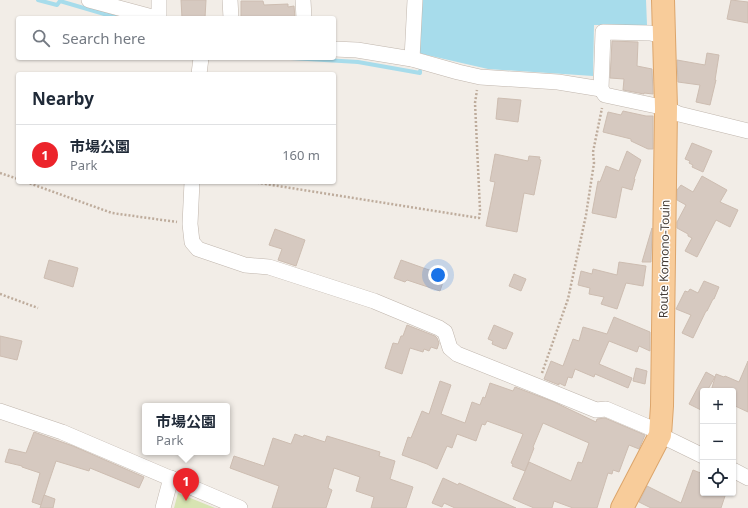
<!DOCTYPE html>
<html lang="en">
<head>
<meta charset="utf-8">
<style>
  :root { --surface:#fff; --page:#f2f2f3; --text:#1f2937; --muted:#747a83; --line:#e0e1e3; --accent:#ec242b }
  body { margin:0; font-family:"Noto Sans","Noto Sans JP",sans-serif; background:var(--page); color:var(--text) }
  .controls { position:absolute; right:12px; bottom:12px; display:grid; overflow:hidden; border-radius:4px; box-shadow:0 1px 3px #0004 }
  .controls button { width:36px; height:36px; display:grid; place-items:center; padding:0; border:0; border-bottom:1px solid var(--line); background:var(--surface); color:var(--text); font:20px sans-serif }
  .you { position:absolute; left:438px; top:275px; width:14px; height:14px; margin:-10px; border:3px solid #fff; border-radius:50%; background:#1a73e8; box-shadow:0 0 0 6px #1a73e833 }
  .badge { display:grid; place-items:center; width:26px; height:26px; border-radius:50%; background:var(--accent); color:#fff; font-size:13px; font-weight:700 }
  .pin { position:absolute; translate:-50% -33px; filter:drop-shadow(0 1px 2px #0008) }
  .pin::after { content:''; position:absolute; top:21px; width:14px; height:12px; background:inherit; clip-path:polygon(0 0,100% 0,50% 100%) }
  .popup { position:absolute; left:142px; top:403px; width:88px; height:52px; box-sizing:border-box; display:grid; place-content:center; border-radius:4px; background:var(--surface); filter:drop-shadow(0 1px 3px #0005); font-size:13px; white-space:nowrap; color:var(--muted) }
  .popup b { font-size:15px; color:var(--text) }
  .popup::after { content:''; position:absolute; left:50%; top:100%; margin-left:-8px; border:8px solid transparent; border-top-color:var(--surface) }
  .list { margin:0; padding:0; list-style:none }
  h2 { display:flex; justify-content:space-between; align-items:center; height:52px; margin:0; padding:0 16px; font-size:17px }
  h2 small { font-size:13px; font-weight:400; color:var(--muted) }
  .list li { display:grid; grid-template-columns:26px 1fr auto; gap:12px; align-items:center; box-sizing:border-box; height:60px; padding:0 16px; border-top:1px solid var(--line) }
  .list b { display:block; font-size:15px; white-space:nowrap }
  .list p { margin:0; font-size:13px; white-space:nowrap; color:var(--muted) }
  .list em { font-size:13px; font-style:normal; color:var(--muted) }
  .icon { flex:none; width:22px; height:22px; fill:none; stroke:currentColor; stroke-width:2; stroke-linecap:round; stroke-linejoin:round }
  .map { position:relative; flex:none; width:748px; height:508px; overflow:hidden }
  .search { position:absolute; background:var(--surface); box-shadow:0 1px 3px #0004; left:16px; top:16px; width:320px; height:44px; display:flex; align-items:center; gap:10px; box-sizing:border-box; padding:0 14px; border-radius:4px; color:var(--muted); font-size:15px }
  .panel { position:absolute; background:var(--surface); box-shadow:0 1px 3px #0004; left:16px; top:72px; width:320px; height:112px; border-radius:4px }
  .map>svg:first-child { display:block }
  .green { fill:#d7e4b2 }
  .water { fill:#a7dceb }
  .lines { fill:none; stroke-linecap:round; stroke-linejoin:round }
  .stream { stroke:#a7dceb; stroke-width:4 }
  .building { fill:#d6c9c0; stroke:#cdbdb1 }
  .minor-casing { stroke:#c0b6ad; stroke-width:16 }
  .primary-casing { stroke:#dca56b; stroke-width:24 }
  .path { stroke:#beac9c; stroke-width:2.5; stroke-dasharray:2 2; stroke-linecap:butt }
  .minor { stroke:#fff; stroke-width:15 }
  .primary { stroke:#f8cc9a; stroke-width:22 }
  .labels { text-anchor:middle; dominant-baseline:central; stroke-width:3; stroke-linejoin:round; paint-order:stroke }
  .street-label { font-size:12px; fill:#453c36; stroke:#fff }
</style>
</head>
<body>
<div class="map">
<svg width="748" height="508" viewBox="0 0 748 508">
  <rect width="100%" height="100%" fill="#f2ede7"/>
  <!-- green -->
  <polygon class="green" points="178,493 215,508 174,508"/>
  <!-- water -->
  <polygon class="water" points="420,0 646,0 647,25 594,25 593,76 488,69 418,53"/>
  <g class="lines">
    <!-- stream -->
    <g class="stream">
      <polyline points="38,0 57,5 60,1 118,18"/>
      <polyline points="291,58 358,62 420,73 420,71"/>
    </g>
  </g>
  <!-- building -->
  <g class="building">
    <polygon points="181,0 206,0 205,18 182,18"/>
    <polygon points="731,0 748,2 748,23 727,19"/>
    <polygon points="241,1 263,1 264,5 288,4 288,7 294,6 295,18 241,18"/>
    <polygon points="612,41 638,42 637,66 652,69 653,94 644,93 644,94 623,90 624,79 610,78"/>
    <polygon points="707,53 719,55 715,80 716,80 710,105 696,102 700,85 678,82 677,60 705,65"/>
    <polygon points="498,98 521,100 518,122 496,119"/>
    <polygon points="623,111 646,116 653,116 653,149 648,149 631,141 631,139 603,132 608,112 621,115"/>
    <polygon points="692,143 712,151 703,172 692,167 693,165 689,163 690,161 685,159"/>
    <polygon points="627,151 641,160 634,179 635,179 632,190 622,187 616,218 592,213 598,181 600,182 606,166 619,171"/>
    <polygon points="495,154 528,161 529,156 540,157 539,159 541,160 534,195 524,193 517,232 486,226 495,182 490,181"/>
    <polygon points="702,176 727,190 720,202 738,210 730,227 716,220 697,257 685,251 692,238 688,236 688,234 677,228 677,222 686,205 677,200 677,190 681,185 693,192"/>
    <polygon points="652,228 651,262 642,262"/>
    <polygon points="275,229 305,240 296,266 278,260 282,249 269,245"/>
    <polygon points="49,260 78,268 73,287 44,278"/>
    <polygon points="401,260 432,271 433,268 446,273 440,291 407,280 405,282 394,278"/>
    <polygon points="619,262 646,266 643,286 626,283 617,309 601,304 604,297 589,294 590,288 578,285 581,271 592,274 593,269 617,275"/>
    <polygon points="514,274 526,279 521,291 509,286"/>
    <polygon points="704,281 719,287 714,299 713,299 707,311 706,311 693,338 682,333 691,315 676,309 685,291 688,292 690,289 698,293"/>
    <polygon points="614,317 650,332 650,351 639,346 637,352 609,341 599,364 632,378 628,388 595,374 594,377 575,369 572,378 568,377 565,386 559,383 559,385 544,379 551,361 563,366 573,339 579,341 583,327 607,334"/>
    <polygon points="407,325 435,336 437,338 439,343 437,349 431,347 429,351 424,349 423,352 410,348 402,374 385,368 393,343 398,344 401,336 403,336"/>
    <polygon points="494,325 513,333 506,349 504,348 504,349 492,344 493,341 488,339"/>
    <polygon points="0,336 22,341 17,360 0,356"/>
    <polygon points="748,361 748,412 733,405 733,391 711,391 716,374 724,377 725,376 739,382"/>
    <polygon points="636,368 647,371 645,384 633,381"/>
    <polygon points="706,372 715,377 707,391 703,391 703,411 689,404"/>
    <polygon points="440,381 451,385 441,414 465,423 472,402 480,405 483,397 485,398 490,383 513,391 515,387 554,402 596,422 597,419 605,418 645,435 639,449 629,445 619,472 613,470 612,474 608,473 597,508 573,508 554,501 552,508 534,508 513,499 529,462 571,481 578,462 582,463 589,443 543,423 533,447 534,448 525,471 512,466 513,464 511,463 523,434 487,421 485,425 482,424 476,441 457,434 452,448 447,446 437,469 427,464 402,455 408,437 411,438 422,411 429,414"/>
    <polygon points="34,432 73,446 144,477 139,488 90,468 89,471 56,461 41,505 32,502 40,473 22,467 22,466 5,462 9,449 26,453"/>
    <polygon points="295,434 303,437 304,435 325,442 327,436 380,452 379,456 395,461 390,479 413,487 406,508 371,508 374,497 356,491 360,477 334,468 328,488 332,490 326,508 272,508 279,486 230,468 234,456 264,466 273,438 291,444"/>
    <polygon points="693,470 703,474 703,493 726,493 721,508 651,508 639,502 647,486 681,503"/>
    <polygon points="443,478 458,485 459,483 516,508 455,508 444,503 442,507 432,503"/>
    <polygon points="44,495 55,499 53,508 40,508"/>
  </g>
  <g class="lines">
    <!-- minor casing -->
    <g class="minor-casing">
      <g id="minor">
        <polyline points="89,0 156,18"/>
        <polyline points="159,0 159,18"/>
        <polyline points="230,0 231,18"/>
        <polyline points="303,0 304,18"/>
        <polyline points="664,36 650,33 603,32 601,89 605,95 666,108 679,114 748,131"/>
        <polyline points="334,49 357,50 412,59 458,72 480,77 558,82 601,89"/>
        <polyline points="412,59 415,0"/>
        <polyline points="199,74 201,58"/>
        <polyline points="192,182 190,224 192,242 198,249 245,265 269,267 374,301 439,328 445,332 450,348 457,354 537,386 596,410 606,409 653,429 660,430"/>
        <polyline points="0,411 62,432 240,508"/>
        <polyline points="660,435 703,456"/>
        <polyline points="733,470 748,478"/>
        <polyline points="163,508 171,478"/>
      </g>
    </g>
    <!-- primary casing -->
    <g class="primary-casing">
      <polyline id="primary" points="622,508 660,435 662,406 666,108 663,0"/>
    </g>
    <!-- path -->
    <g class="path">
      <polyline points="0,173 18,179"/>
      <polyline points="26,182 112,213 177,222"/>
      <polyline points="253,182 479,218 480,210 475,103 477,90"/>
      <polyline points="0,294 38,308"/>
      <polyline points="542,373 568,299 586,215 594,163 593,152 602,108"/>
    </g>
    <!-- minor -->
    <use href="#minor" class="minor"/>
    <!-- primary -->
    <use href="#primary" class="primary"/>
  </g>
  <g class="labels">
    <!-- street labels -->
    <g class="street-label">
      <text transform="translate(664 259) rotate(-89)">Route Komono-Touin</text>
    </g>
  </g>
</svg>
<div class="controls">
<button>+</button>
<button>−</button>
<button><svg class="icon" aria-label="locate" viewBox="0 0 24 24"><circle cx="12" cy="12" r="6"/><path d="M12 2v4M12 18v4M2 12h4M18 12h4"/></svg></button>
</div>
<div class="you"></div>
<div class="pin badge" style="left:186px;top:501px">1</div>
<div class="popup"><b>市場公園</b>Park</div>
<div class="search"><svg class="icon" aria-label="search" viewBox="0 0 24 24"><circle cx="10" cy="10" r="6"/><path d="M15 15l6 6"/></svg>Search here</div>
<section class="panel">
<h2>Nearby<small></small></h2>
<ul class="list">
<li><span class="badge">1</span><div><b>市場公園</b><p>Park</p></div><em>160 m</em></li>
</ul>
</section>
</div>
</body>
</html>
